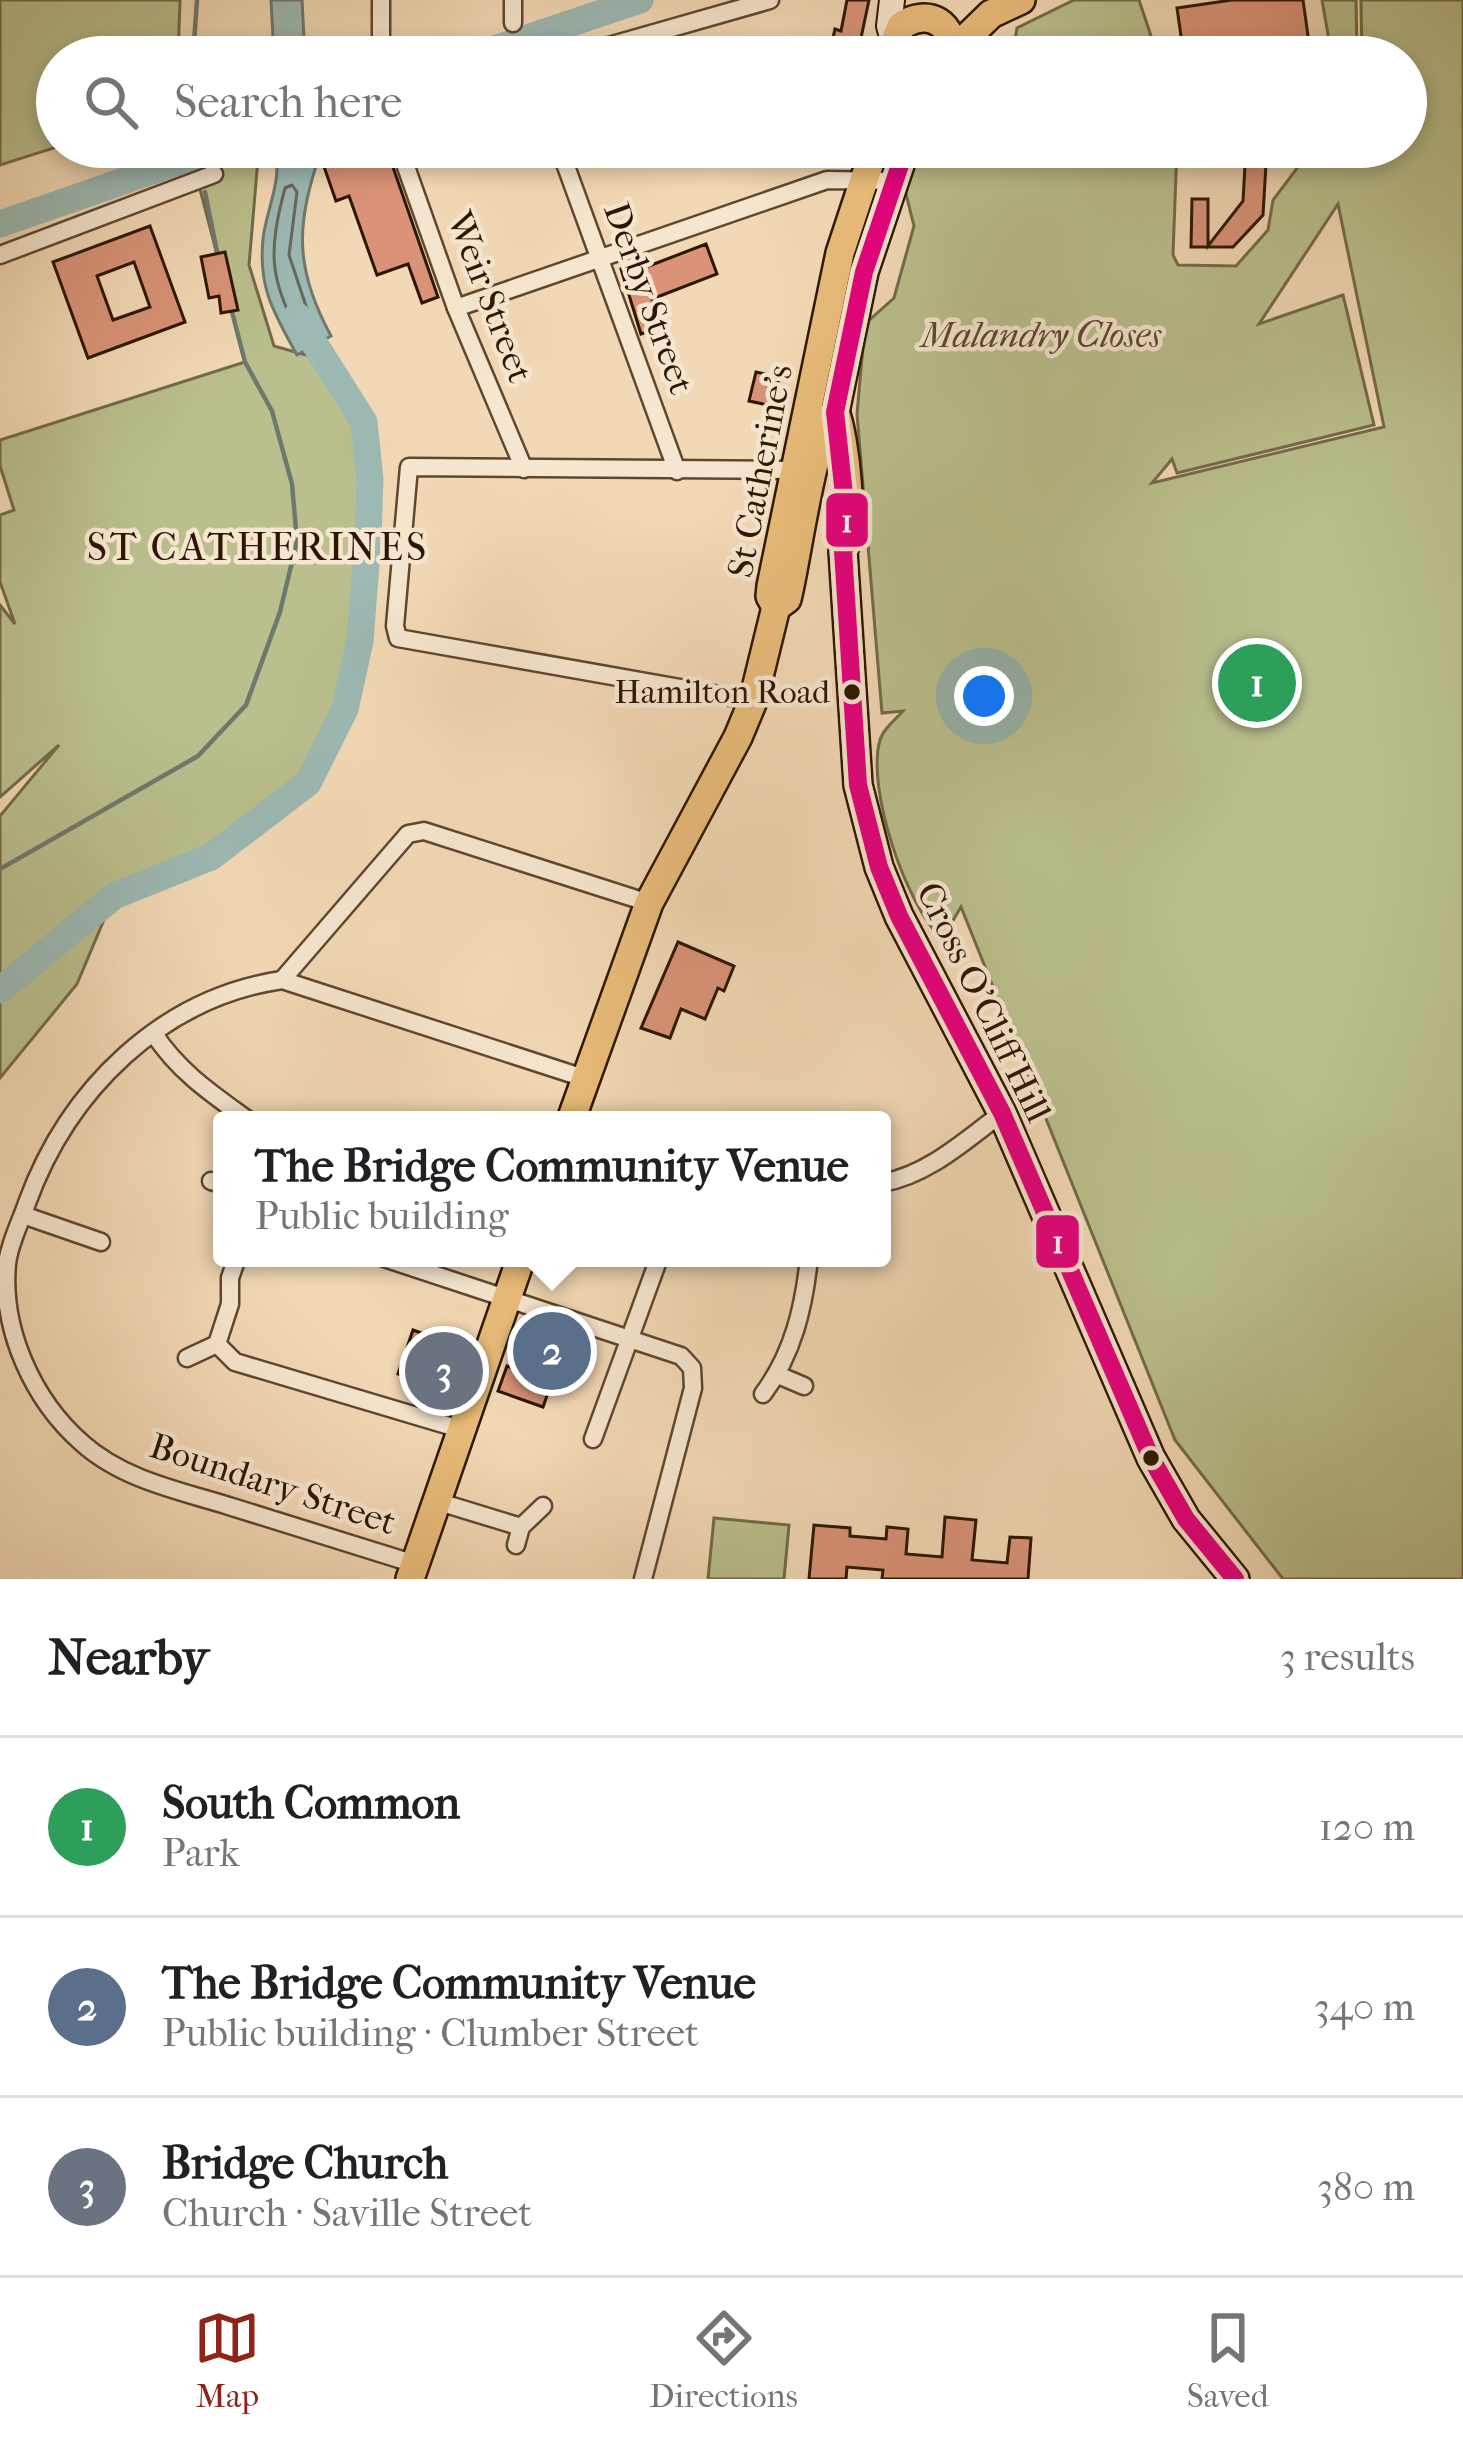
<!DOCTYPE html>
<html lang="en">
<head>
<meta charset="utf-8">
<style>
  :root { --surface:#fff; --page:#f2f2f2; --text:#202124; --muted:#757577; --line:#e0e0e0; --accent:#8f2418 }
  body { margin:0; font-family:"IM FELL French Canon",serif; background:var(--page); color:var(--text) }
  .you { position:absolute; left:984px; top:696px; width:42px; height:42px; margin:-30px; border:9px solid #fff; border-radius:50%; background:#1a73e8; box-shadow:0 0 0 18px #1a73e833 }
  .badge { display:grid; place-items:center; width:78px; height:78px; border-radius:50%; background:var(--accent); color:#fff; font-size:39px; font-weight:700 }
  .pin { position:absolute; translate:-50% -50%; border:6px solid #fff; box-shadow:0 3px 12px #0006 }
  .popup { position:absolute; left:213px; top:1111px; width:678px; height:156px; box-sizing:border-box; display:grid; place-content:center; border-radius:12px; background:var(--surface); filter:drop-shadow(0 3px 9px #0005); font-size:39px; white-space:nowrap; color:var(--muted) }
  .popup b { font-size:45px; color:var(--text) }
  .popup::after { content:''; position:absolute; left:50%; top:100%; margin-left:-24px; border:24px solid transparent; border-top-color:var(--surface) }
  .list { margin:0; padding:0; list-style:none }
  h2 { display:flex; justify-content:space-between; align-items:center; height:156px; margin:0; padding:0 48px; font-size:51px }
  h2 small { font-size:39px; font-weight:400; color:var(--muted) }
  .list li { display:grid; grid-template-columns:78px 1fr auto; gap:36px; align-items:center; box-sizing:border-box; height:180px; padding:0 48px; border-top:3px solid var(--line) }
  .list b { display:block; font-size:45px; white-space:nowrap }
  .list p { margin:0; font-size:39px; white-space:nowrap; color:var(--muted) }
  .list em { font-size:39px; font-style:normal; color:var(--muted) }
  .icon { flex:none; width:66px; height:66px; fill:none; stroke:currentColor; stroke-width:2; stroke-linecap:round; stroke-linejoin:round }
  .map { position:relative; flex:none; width:1463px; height:1579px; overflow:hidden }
  .search { position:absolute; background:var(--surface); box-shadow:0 6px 18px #0003; left:36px; right:36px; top:36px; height:132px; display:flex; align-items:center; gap:30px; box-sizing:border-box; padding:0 42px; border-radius:66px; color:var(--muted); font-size:45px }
  .sheet { height:696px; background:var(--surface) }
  nav { display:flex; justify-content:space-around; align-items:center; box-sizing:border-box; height:168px; border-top:3px solid var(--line); background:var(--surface); font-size:33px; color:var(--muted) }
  nav a { display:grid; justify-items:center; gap:6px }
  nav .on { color:var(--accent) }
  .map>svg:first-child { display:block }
  .green { fill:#babf8d; stroke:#736a48; stroke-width:3; fill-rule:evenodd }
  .water { fill:#9cb9b4; stroke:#6f786d; stroke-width:3 }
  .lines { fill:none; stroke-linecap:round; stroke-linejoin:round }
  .shore { stroke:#64685b; stroke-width:3 }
  .stream { stroke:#6f786d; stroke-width:4.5 }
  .river { stroke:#9cb9b4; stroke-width:27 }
  .building { fill:#da9378; stroke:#2c1602; stroke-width:3; fill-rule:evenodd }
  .street-casing { stroke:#5e472f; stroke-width:21 }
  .secondary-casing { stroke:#2c1602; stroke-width:28 }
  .primary-casing { stroke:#2c1602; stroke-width:32 }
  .street { stroke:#f7e6cf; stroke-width:16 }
  .secondary { stroke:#f7e6cf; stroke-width:24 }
  .primary { stroke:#e9bc7a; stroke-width:27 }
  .bus-1-casing { stroke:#f7e6cf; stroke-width:27 }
  .bus-1 { stroke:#e5007d; stroke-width:18 }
  .bus-dot { fill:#2c1602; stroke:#f7e6cf; stroke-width:4.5 }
  .labels { text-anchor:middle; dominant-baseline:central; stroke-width:9; stroke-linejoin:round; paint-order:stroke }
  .bus-label { font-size:33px; fill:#2c1602; stroke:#f7e6cf; text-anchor:end }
  .street-label { font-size:36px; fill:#2c1602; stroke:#f7e6cf }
  .park-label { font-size:36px; font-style:italic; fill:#57492c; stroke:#f7e6cf }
  .neighbourhood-label { font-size:39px; letter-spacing:3px; fill:#2c1602; stroke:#f7e6cf }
  .line-badge { stroke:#f7e6cf; stroke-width:4.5 }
  .badge-label { font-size:33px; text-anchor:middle; font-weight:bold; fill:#fff }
</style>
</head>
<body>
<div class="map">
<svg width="1463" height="1579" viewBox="0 0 1463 1579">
  <rect width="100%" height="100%" fill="#f2d9b5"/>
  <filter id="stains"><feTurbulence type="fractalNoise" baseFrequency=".00167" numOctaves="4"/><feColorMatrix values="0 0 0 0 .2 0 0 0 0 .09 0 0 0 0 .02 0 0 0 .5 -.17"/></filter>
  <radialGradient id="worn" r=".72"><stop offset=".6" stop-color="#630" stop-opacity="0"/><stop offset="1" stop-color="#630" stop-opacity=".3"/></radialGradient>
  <!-- green -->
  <g class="green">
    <polygon points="0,0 180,0 178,57 57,57 57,147 0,165"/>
    <polygon points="1074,0 1139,0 1158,57 1012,57 1017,28"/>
    <polygon points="1322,0 1356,0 1357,57 1332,57"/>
    <path d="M1361,0H1463V1579H1283L1175,1440L961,907L942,939C906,905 866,789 880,740C883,729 895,720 903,711L882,713L857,414L865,324L894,298L914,226L905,190L922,147H1177L1173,255L1178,265L1236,266L1268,230L1273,200L1313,147H1406V57H1362ZM1338,204L1384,427L1152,483L1172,459L1177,473L1374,425L1343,295L1259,324Z"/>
    <polygon points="189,147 259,147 249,265 274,346 324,360 364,422 370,480 360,641 345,709 308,783 211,857 114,896 77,984 0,1078 0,816 59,745 0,797 0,605 15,624 0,582 0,515 14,510 0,466 0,440 245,362"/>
    <polygon points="714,1518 789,1525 784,1579 708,1579"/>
  </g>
  <!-- water -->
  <g class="water">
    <polygon points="271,0 302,0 305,57 274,57"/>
    <path d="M273,147H322C297,222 292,264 331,336L297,355C274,313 258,288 263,239C266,210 285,175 273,147Z"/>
  </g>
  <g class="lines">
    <!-- shore -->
    <path class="shore" d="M292,185L297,192L289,255L313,327L305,336L299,333C268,278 269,249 285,188Z"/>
    <!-- stream -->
    <g class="stream">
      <polyline points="193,57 197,0"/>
      <polyline points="205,192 218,257"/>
      <polyline points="0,869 198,756 246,705 280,612 297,541 292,484 272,411 245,362 231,308"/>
    </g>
    <!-- river -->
    <g class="river">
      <polyline points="471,57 640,0"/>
      <polyline points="0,224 221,147"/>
      <polyline points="0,990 114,896 211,857 308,783 345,709 360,641 368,539 370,480 364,422 297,316"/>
    </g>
  </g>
  <!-- building -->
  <g class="building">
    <polygon points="847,0 869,0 857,57 830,52 835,29 841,31"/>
    <polygon points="1232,0 1303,0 1311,57 1184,57 1177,8"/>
    <polygon points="329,147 386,147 438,297 422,303 408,264 377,275 349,196 336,201 322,161 333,157"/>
    <polygon points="1246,147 1267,147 1263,215 1233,247 1191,247 1192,199 1208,199 1208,246 1243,201"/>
    <path d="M150,226L185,322L88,358L53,262ZM134,262L150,307L113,320L97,276Z"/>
    <polygon points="706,244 717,274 652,299 661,327 641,334 621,269 638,263 641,269"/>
    <polygon points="225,252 238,310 221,313 219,296 209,298 201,257"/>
    <polygon points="756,372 779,377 773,406 749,401"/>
    <polygon points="678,942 734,966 724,991 718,988 705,1019 681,1009 670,1038 641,1028"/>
    <polygon points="550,1326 569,1333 543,1407 498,1391 507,1366 533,1375"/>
    <polygon points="413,1330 438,1339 435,1349 464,1359 451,1396 398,1374"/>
    <polygon points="945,1517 976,1520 972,1560 1007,1563 1010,1537 1031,1538 1028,1579 882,1579 883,1570 847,1567 846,1579 809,1579 814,1525 850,1528 850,1536 886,1539 887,1527 908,1529 906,1554 942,1557"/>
  </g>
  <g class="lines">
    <!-- street casing -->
    <g class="street-casing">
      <g id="street">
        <polyline points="381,0 381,52"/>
        <polyline points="513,23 513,0"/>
        <polyline points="570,57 770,0"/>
        <polyline points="399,147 456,308 524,469"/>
        <polyline points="559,147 677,471"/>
        <polyline points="0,255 214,174"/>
        <polyline points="456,308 827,180 892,181"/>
        <polyline points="753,701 398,638 395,626 409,467 795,470"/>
        <polyline points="282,980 408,834 424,831 649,903"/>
        <path d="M154,1034C179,1072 212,1094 248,1120"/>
        <polyline points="211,1181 222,1184"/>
        <path d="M882,1183C928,1175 966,1140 1002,1113"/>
        <polyline points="23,1215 101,1242"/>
        <polyline points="384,1258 681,1356 692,1368 693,1388 643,1579"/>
        <polyline points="217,1344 235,1362 460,1429"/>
        <polyline points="187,1358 217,1344 230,1304 230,1278 237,1258"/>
        <polyline points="778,1375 804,1386"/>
        <path d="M763,1394C793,1354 804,1307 809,1258"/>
        <polyline points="593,1439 659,1258"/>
        <polyline points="436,1501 521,1527 543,1506"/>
        <polyline points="516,1545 521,1527"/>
        <path d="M415,1564C354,1545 293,1526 232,1507C181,1491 123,1480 82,1443C33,1400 1,1330 7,1264C9,1244 21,1221 27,1203C68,1090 161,998 282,980L584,1078"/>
      </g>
    </g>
    <!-- secondary casing -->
    <g class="secondary-casing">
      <polyline id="secondary" points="892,0 889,26 894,44"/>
    </g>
    <!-- primary casing -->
    <g class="primary-casing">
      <g id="primary">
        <polyline points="952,52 991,14 1021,0"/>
        <path d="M896,57L894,44L901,26C928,7 957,24 950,57"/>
        <path d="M835,412C845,436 855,529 843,551L858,785L879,867L899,916L1002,1113L1151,1458L1186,1519L1235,1579"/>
        <path d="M776,607L787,599C797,561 812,434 835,412L864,272L906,147"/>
        <polyline points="776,607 770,596 771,586 840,253 875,147"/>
        <polyline points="571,1120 649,903 738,737 753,701 776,607"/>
        <polyline points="410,1579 521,1258"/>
      </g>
    </g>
    <!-- street -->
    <use href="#street" class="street"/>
    <!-- secondary -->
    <use href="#secondary" class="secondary"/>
    <!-- primary -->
    <use href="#primary" class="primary"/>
    <!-- bus-1 casing -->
    <g class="bus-1-casing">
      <polyline id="bus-1" points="906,147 864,272 835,412 849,540 843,551 858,785 879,867 899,916 1002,1113 1151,1458 1186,1519 1235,1579"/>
    </g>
    <!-- bus-1 -->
    <use href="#bus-1" class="bus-1"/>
  </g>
  <!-- markers -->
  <g class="bus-dot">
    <circle cx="852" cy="692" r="10"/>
    <circle cx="1151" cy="1458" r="10"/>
  </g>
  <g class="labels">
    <!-- bus labels -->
    <g class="bus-label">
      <text x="830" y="692">Hamilton Road</text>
    </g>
    <!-- street labels -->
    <g class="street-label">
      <text transform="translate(490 297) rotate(69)">Weir Street</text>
      <text transform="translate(649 298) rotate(70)">Derby Street</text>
      <text transform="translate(760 471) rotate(-79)">St Catherine's</text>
      <text transform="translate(984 1002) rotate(64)">Cross O'Cliff Hill</text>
      <text transform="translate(273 1484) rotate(18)">Boundary Street</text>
    </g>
    <!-- park labels -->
    <g class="park-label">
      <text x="1041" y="335">Malandry Closes</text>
    </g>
    <!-- neighbourhood labels -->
    <g class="neighbourhood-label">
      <text x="258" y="547">ST CATHERINES</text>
    </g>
  </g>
  <g class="line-badge">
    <rect x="824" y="491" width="46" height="58" rx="12" fill="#e5007d"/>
    <rect x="1034" y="1213" width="47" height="57" rx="12" fill="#e5007d"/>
  </g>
  <g class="badge-label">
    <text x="847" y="532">1</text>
    <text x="1058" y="1253">1</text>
  </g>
  <rect width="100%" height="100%" filter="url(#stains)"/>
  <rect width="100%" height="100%" fill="url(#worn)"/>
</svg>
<div class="you"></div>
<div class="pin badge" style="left:1257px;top:683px;background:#2e9e5b">1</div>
<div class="pin badge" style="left:552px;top:1351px;background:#5c6f8a">2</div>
<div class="popup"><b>The Bridge Community Venue</b>Public building</div>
<div class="pin badge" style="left:444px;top:1371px;background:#6b7280">3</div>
<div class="search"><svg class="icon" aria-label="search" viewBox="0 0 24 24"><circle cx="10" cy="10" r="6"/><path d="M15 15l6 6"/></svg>Search here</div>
</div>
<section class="sheet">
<h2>Nearby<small>3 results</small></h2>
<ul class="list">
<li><span class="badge" style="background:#2e9e5b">1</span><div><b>South Common</b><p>Park</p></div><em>120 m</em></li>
<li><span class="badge" style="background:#5c6f8a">2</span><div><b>The Bridge Community Venue</b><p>Public building · Clumber Street</p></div><em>340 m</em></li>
<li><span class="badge" style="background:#6b7280">3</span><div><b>Bridge Church</b><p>Church · Saville Street</p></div><em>380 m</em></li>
</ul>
</section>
<nav>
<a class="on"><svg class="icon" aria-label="map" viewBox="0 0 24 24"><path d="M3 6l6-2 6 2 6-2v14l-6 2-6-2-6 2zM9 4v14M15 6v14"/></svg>Map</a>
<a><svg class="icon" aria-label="directions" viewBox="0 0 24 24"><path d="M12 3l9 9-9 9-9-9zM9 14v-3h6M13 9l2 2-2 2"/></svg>Directions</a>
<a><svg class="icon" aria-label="saved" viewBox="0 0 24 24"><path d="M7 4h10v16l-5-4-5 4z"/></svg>Saved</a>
</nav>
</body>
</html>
